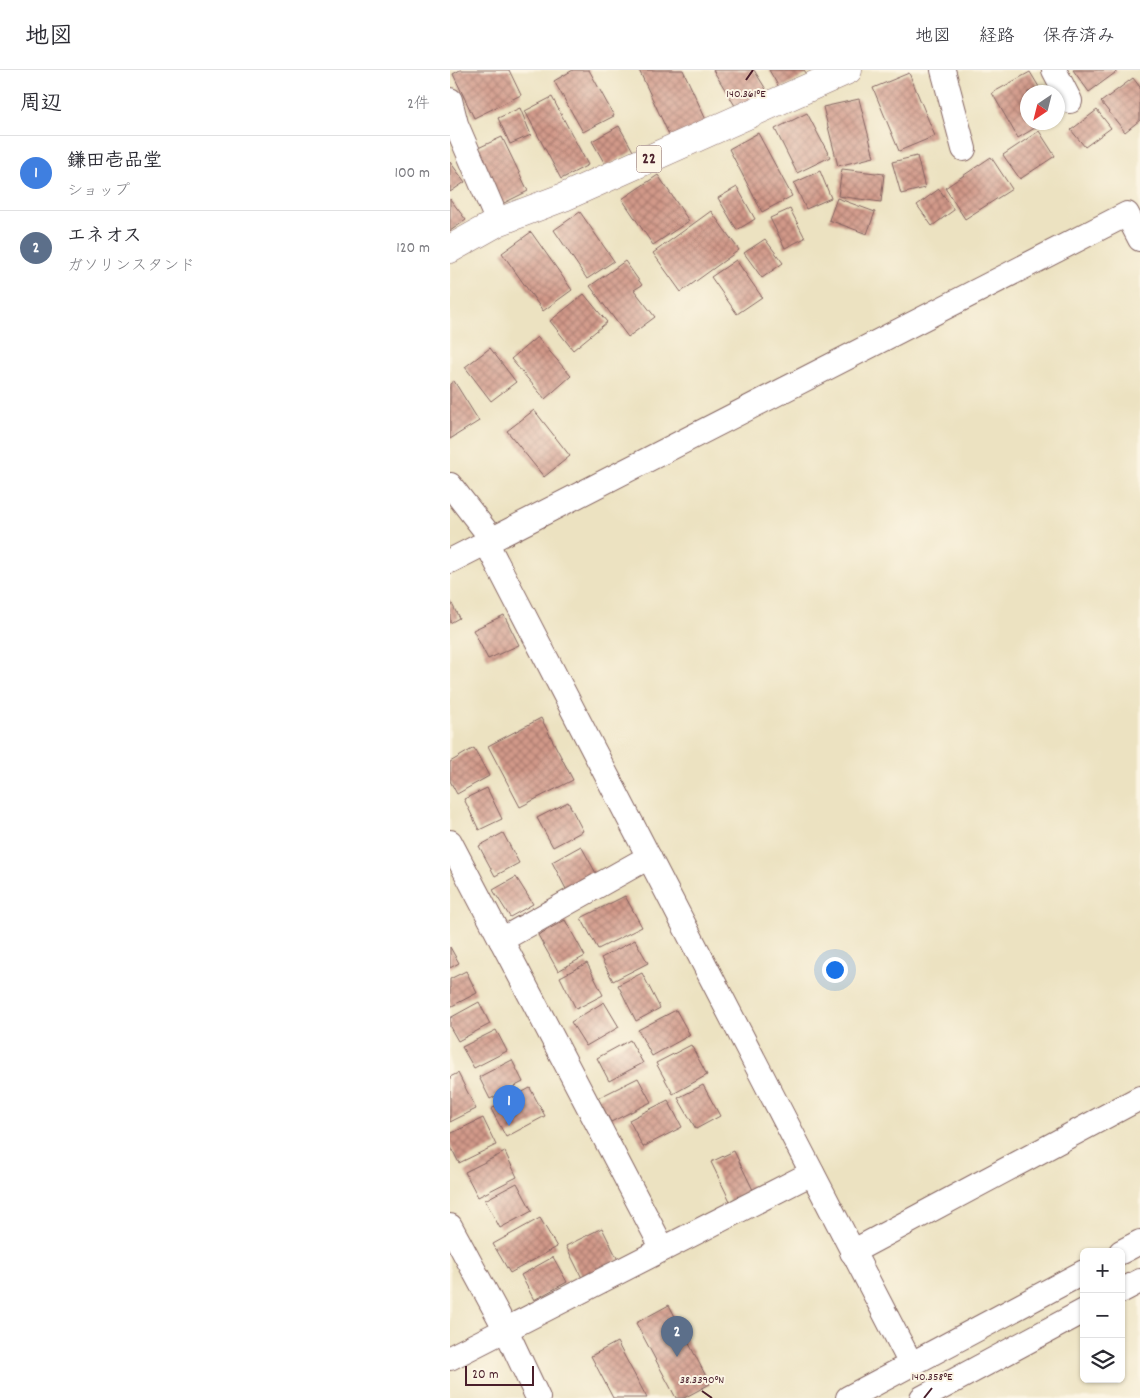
<!DOCTYPE html>
<html lang="ja">
<head>
<meta charset="utf-8">
<style>
  :root { --surface:#fff; --page:#f2f2f3; --text:#2b2b33; --muted:#7c7c81; --line:#e1e1e2; --accent:#b45309 }
  body { margin:0; font-family:Dekko,"Klee One",sans-serif; background:var(--page); color:var(--text) }
  .controls { position:absolute; right:15px; bottom:15px; display:grid; overflow:hidden; border-radius:8px; box-shadow:0 1px 4px #0004 }
  .controls button { width:45px; height:45px; display:grid; place-items:center; padding:0; border:0; border-bottom:1px solid var(--line); background:var(--surface); color:var(--text); font:25px sans-serif }
  .compass { position:absolute; left:570px; top:15px; width:45px; height:45px; border-radius:50%; background:var(--surface); box-shadow:0 1px 4px #0004; rotate:215deg }
  .scale { position:absolute; left:15px; bottom:12px; width:69px; box-sizing:border-box; padding-left:5px; border:2px solid #4a1f2b; border-top:0; font-size:14px; line-height:18px; white-space:nowrap; color:#4a1f2b; -webkit-text-stroke:4px #fcf5e5; paint-order:stroke }
  .you { position:absolute; left:384px; top:899px; width:18px; height:18px; margin:-12px; border:4px solid #fff; border-radius:50%; background:#1a73e8; box-shadow:0 0 0 8px #1a73e833 }
  .badge { display:grid; place-items:center; width:32px; height:32px; border-radius:50%; background:var(--accent); color:#fff; font-size:16px; font-weight:700 }
  .pin { position:absolute; translate:-50% -41px; filter:drop-shadow(0 1px 2px #0008) }
  .pin::after { content:''; position:absolute; top:26px; width:18px; height:15px; background:inherit; clip-path:polygon(0 0,100% 0,50% 100%) }
  .list { margin:0; padding:0; list-style:none }
  h2 { display:flex; justify-content:space-between; align-items:center; height:65px; margin:0; padding:0 20px; font-size:21px }
  h2 small { font-size:16px; font-weight:400; color:var(--muted) }
  .list li { display:grid; grid-template-columns:32px 1fr auto; gap:15px; align-items:center; box-sizing:border-box; height:75px; padding:0 20px; border-top:1px solid var(--line) }
  .list b { display:block; font-size:19px; white-space:nowrap }
  .list p { margin:0; font-size:16px; white-space:nowrap; color:var(--muted) }
  .list em { font-size:16px; font-style:normal; color:var(--muted) }
  .icon { flex:none; width:28px; height:28px; fill:none; stroke:currentColor; stroke-width:2; stroke-linecap:round; stroke-linejoin:round }
  .map { position:relative; flex:none; width:690px; height:1328px; overflow:hidden }
  header { display:flex; align-items:center; gap:30px; box-sizing:border-box; height:70px; padding:0 25px; background:var(--surface); border-bottom:1px solid var(--line) }
  header strong { font-size:24px }
  nav { display:flex; gap:28px; margin-inline-start:auto; font-size:18px }
  main { display:flex }
  aside { flex:1; background:var(--surface) }
  .map>svg:first-child { display:block }
  .building { fill:url(#building-cross-hatch) }
  .lines { fill:none; stroke-linecap:round; stroke-linejoin:round }
  .minor-casing { stroke:#836360; stroke-width:26 }
  .major-casing { stroke:#836360; stroke-width:29 }
  .minor { stroke:#fff; stroke-width:24 }
  .major { stroke:#fff; stroke-width:28 }
  .ticks { fill:none; stroke:#4a1f2b; stroke-width:2 }
  .labels { text-anchor:middle; dominant-baseline:central; stroke-width:4; stroke-linejoin:round; paint-order:stroke }
  .shield { fill:#fcf5e5; stroke:#7f5f63; stroke-width:1 }
  .shield-label { font-size:16px; font-weight:bold; fill:#4a1f2b }
  .ticks-label { font-size:12px; text-anchor:middle; fill:#4a1f2b; stroke:#fcf5e5; stroke-width:4; stroke-linejoin:round; paint-order:stroke }
</style>
</head>
<body>
<header>
<strong>地図</strong>
<nav><a>地図</a><a>経路</a><a>保存済み</a></nav>
</header>
<main>
<aside>
<h2>周辺<small>2件</small></h2>
<ul class="list">
<li><span class="badge" style="background:#3f7fe0">1</span><div><b>鎌田壱品堂</b><p>ショップ</p></div><em>100 m</em></li>
<li><span class="badge" style="background:#5c6f8a">2</span><div><b>エネオス</b><p>ガソリンスタンド</p></div><em>120 m</em></li>
</ul>
</aside>
<div class="map">
<svg width="690" height="1328" viewBox="0 0 690 1328">
  <defs>
    <pattern id="building-cross-hatch" width="8" height="8" patternUnits="userSpaceOnUse" patternTransform="scale(1.25)"><rect width="8" height="8" fill="#d19989"/><path d="M0 0l8 8M0 8l8-8" fill="none" stroke="#ac7c70"/></pattern>
  </defs>
  <rect width="100%" height="100%" fill="#fcf5e5"/>
  <filter id="ink" filterUnits="userSpaceOnUse"><feTurbulence type="fractalNoise" baseFrequency=".02" numOctaves="2"/><feDisplacementMap in="SourceGraphic" scale="10" xChannelSelector="R" yChannelSelector="G"/><feConvolveMatrix kernelMatrix="1 2 1 2 8 2 1 2 1" color-interpolation-filters="sRGB"/></filter>
  <filter id="wash" filterUnits="userSpaceOnUse"><feTurbulence type="fractalNoise" baseFrequency=".0096" numOctaves="4" result="noise"/><feDisplacementMap in="SourceGraphic" scale="20" xChannelSelector="R" yChannelSelector="G"/><feGaussianBlur stdDeviation="1.12" result="paint"/><feColorMatrix in="noise" values="0 0 0 0 0 0 0 0 0 0 0 0 0 0 0 0 0 1.4 0 .05"/><feComposite in="paint" operator="in"/></filter>
  <g filter="url(#wash)">
    <rect width="100%" height="100%" fill="#ece2c1"/>
    <g id="blocks">
      <!-- building -->
      <g class="building">
        <polygon points="10,0 59,0 71,25 24,48 3,4"/>
        <polygon points="123,0 139,0 164,46 133,62 104,11"/>
        <polygon points="189,0 233,0 257,52 221,69"/>
        <polygon points="263,0 304,0 317,21 287,39"/>
        <polygon points="319,0 354,0 357,4 330,19"/>
        <polygon points="623,0 669,0 639,22"/>
        <polygon points="580,2 592,22 578,22 578,52 595,52 568,68 542,23"/>
        <polygon points="459,3 485,66 449,81 423,18"/>
        <polygon points="683,8 690,17 690,50 675,62 651,32"/>
        <polygon points="102,27 138,95 111,109 75,41"/>
        <polygon points="409,29 424,87 388,96 373,37"/>
        <polygon points="70,38 81,65 60,74 48,48"/>
        <polygon points="647,40 661,58 635,77 621,60"/>
        <polygon points="357,43 380,87 347,103 325,59"/>
        <polygon points="169,56 183,81 156,96 142,71"/>
        <polygon points="589,61 605,86 570,109 553,85"/>
        <polygon points="308,63 342,126 312,142 279,79"/>
        <polygon points="52,67 78,121 52,134 26,79"/>
        <polygon points="467,86 475,118 451,124 442,92"/>
        <polygon points="541,87 562,119 515,149 495,118"/>
        <polygon points="0,92 15,112 0,122"/>
        <polygon points="392,99 434,104 431,132 388,126"/>
        <polygon points="370,101 381,128 356,139 344,113"/>
        <polygon points="208,105 239,151 203,175 172,129"/>
        <polygon points="287,117 305,149 287,160 268,128"/>
        <polygon points="489,119 504,140 482,156 467,135"/>
        <polygon points="387,128 425,142 417,164 379,150"/>
        <polygon points="0,129 16,150 0,161"/>
        <polygon points="340,139 355,168 335,178 320,148"/>
        <polygon points="261,141 289,180 231,222 203,183"/>
        <polygon points="130,142 164,191 137,209 104,160"/>
        <polygon points="81,162 122,220 93,241 52,183"/>
        <polygon points="315,169 333,193 312,208 294,183"/>
        <polygon points="286,190 312,227 287,244 261,207"/>
        <polygon points="175,191 192,215 184,220 205,247 178,267 140,216"/>
        <polygon points="134,224 157,252 123,280 100,251"/>
        <polygon points="87,267 121,306 95,329 61,289"/>
        <polygon points="40,278 66,312 41,331 15,297"/>
        <polygon points="4,311 29,351 0,369 0,314"/>
        <polygon points="84,340 120,386 94,407 57,361"/>
        <polygon points="0,530 9,548 0,553"/>
        <polygon points="54,545 69,575 38,589 23,560"/>
        <polygon points="91,648 123,710 70,737 38,676"/>
        <polygon points="24,678 39,706 7,724 0,711 0,692"/>
        <polygon points="37,718 52,749 29,760 14,729"/>
        <polygon points="118,732 133,761 103,777 87,748"/>
        <polygon points="53,763 69,793 45,806 29,776"/>
        <polygon points="131,776 147,805 117,821 102,792"/>
        <polygon points="66,807 83,834 60,847 43,820"/>
        <polygon points="175,826 192,857 148,879 131,848"/>
        <polygon points="115,850 135,886 108,901 88,865"/>
        <polygon points="185,870 198,893 163,911 151,888"/>
        <polygon points="0,877 9,893 0,898"/>
        <polygon points="137,893 153,925 126,939 110,907"/>
        <polygon points="16,901 27,923 0,937 0,909"/>
        <polygon points="192,903 210,938 186,951 168,915"/>
        <polygon points="29,932 40,954 8,971 0,957 0,948"/>
        <polygon points="154,932 169,957 136,976 121,952"/>
        <polygon points="226,940 240,965 202,986 188,960"/>
        <polygon points="46,960 57,981 24,998 12,977"/>
        <polygon points="180,970 193,993 159,1011 147,988"/>
        <polygon points="241,975 257,1005 223,1024 206,993"/>
        <polygon points="62,990 73,1012 40,1029 29,1007"/>
        <polygon points="8,1003 26,1039 0,1052 0,1007"/>
        <polygon points="188,1008 201,1032 161,1052 148,1028"/>
        <polygon points="253,1015 270,1046 246,1059 228,1028"/>
        <polygon points="80,1018 95,1046 56,1067 41,1039"/>
        <polygon points="218,1030 232,1057 193,1077 179,1050"/>
        <polygon points="33,1048 46,1075 9,1093 0,1075 0,1064"/>
        <polygon points="284,1081 303,1120 280,1131 261,1092"/>
        <polygon points="55,1082 67,1107 28,1127 15,1102"/>
        <polygon points="67,1113 82,1141 50,1158 35,1130"/>
        <polygon points="90,1148 107,1177 60,1203 43,1174"/>
        <polygon points="152,1158 168,1190 132,1208 116,1176"/>
        <polygon points="103,1187 117,1212 84,1230 71,1205"/>
        <polygon points="219,1235 260,1314 234,1328 226,1328 186,1253"/>
        <polygon points="167,1272 197,1328 163,1328 141,1286"/>
      </g>
    </g>
  </g>
  <g filter="url(#ink)">
    <use href="#blocks" fill-opacity="0" stroke="#836360" stroke-width="1"/>
    <g class="lines">
      <!-- minor casing -->
      <g class="minor-casing">
        <g id="minor">
          <polyline points="493,0 514,79"/>
          <polyline points="604,0 620,31"/>
          <polyline points="0,30 6,54 48,152"/>
          <polyline points="0,415 42,469"/>
          <polyline points="36,472 461,1294"/>
          <polyline points="0,491 677,144 690,169"/>
          <polyline points="0,772 213,1179"/>
          <polyline points="51,870 199,787"/>
          <polyline points="0,1156 55,1258 88,1328"/>
          <polyline points="402,1182 690,1028"/>
          <polyline points="671,1182 690,1172"/>
          <polyline points="671,1221 690,1211"/>
          <polyline points="0,1288 362,1103"/>
          <polyline points="398,1328 634,1202"/>
          <polyline points="472,1328 634,1241"/>
        </g>
      </g>
      <!-- major casing -->
      <g class="major-casing">
        <polyline id="major" points="0,179 48,152 114,127 398,0"/>
      </g>
      <!-- minor -->
      <use href="#minor" class="minor"/>
      <!-- major -->
      <use href="#major" class="major"/>
    </g>
  </g>
  <!-- ticks -->
  <path class="ticks" d="M296,10L303,0M252,1321L262,1328M474,1328L482,1318"/>
  <g class="labels">
    <!-- shield labels -->
    <rect class="shield" x="186.5" y="75.5" width="25" height="27" rx="4"/>
    <g class="shield-label">
      <text x="199" y="89">22</text>
    </g>
  </g>
  <g class="ticks-label">
    <text x="296" y="27">140.361°E</text>
    <text x="482" y="1310">140.358°E</text>
    <text x="252" y="1313">38.3390°N</text>
  </g>
</svg>
<div class="controls">
<button>+</button>
<button>−</button>
<button><svg class="icon" aria-label="layers" viewBox="0 0 24 24"><path d="M12 4l9 5-9 5-9-5zM3 14l9 5 9-5"/></svg></button>
</div>
<svg class="compass" viewBox="-18 -18 36 36"><path d="M0-13l5 13h-10z" fill="#e53935"/><path d="M0 13l5-13h-10z" fill="#7c7c81"/></svg>
<div class="scale">20 m</div>
<div class="you"></div>
<div class="pin badge" style="left:59px;top:1056px;background:#3f7fe0">1</div>
<div class="pin badge" style="left:227px;top:1287px;background:#5c6f8a">2</div>
</div>
</main>
</body>
</html>
